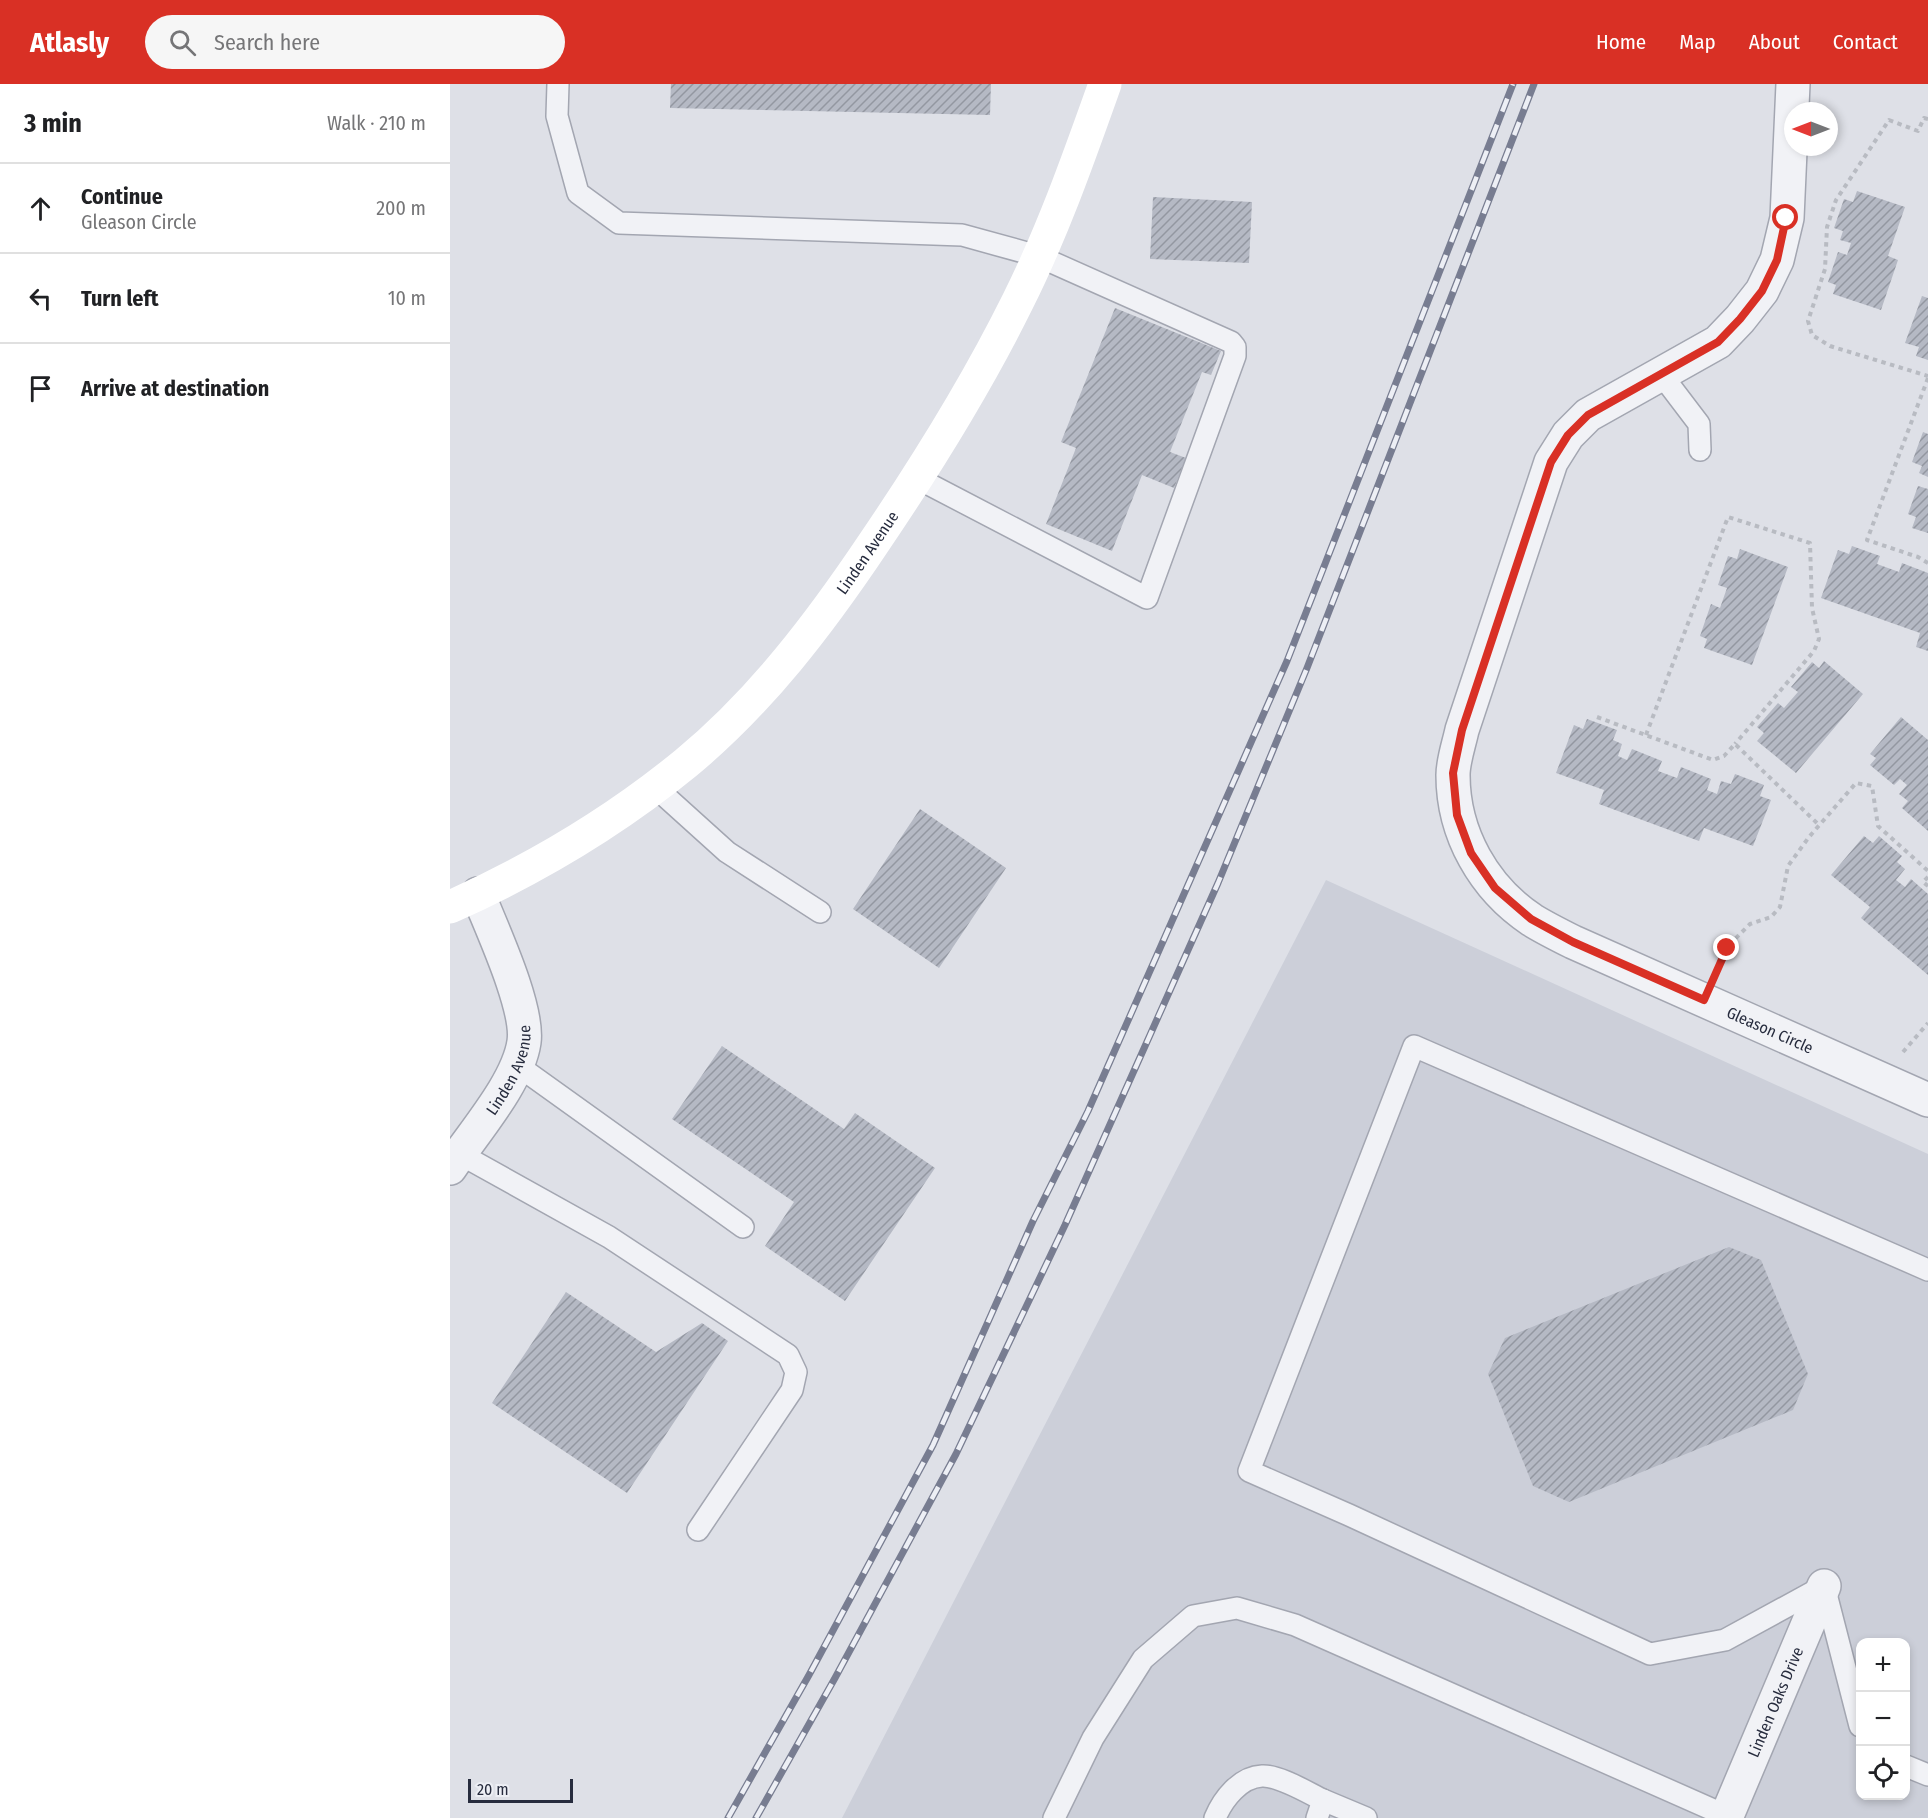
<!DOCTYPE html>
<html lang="en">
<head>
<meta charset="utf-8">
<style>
  :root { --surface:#fff; --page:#f6f6f6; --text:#202124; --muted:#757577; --line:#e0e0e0; --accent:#d93025 }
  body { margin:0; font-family:"Fira Sans Condensed",sans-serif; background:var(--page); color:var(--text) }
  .controls { position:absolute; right:18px; bottom:18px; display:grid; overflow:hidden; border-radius:12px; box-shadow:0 3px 9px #0003 }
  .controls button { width:54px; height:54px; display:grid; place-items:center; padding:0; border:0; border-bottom:2px solid var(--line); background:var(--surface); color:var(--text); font:30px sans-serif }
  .compass { position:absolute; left:1334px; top:18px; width:54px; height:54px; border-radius:50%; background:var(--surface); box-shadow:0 3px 9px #0003; rotate:270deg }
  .scale { position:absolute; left:18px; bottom:15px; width:105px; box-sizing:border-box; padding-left:6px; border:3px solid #272c3e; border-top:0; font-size:16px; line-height:21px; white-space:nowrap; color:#272c3e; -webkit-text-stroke:4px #edeff5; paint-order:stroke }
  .stop { position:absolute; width:18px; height:18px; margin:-14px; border:4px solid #d93025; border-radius:50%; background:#fff }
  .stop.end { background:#d93025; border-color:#fff; box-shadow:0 2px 6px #0008 }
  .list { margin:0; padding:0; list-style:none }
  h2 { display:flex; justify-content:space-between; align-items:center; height:78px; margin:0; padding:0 24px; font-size:26px }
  h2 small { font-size:20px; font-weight:400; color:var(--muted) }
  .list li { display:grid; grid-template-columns:39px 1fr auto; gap:18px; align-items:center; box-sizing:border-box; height:90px; padding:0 24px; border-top:2px solid var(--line) }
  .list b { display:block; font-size:22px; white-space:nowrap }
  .list p { margin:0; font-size:20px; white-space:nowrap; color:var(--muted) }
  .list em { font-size:20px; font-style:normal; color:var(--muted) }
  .icon { flex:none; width:33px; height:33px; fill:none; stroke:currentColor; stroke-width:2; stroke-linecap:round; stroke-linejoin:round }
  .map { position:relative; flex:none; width:1478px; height:1734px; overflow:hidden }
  header { display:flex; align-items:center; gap:36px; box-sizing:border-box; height:84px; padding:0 30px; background:var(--accent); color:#fff }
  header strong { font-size:28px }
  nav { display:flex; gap:33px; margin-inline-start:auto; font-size:21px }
  .search { width:420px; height:54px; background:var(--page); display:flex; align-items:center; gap:15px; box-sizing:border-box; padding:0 21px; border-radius:33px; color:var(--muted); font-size:22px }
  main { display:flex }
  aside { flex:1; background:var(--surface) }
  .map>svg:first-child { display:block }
  .built { fill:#cccfd9; fill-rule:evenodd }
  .building { fill:url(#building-hatch) }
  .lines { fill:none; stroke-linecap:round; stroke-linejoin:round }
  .lane-casing { stroke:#a3a6b1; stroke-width:24 }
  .street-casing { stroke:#a3a6b1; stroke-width:36 }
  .path { stroke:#b8bbc2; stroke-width:4; stroke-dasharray:4.5 4.5; stroke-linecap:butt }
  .lane { stroke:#f1f2f6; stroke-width:21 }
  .street { stroke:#f1f2f6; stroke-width:33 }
  .secondary { stroke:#fff; stroke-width:33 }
  .rail-casing { stroke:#787d91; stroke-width:7 }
  .rail { stroke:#edeff5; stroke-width:4.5; stroke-dasharray:14; stroke-linecap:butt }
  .route { stroke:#d93025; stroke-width:8 }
  .labels { text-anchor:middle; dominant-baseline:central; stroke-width:6; stroke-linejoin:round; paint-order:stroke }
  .street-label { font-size:16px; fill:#272c3e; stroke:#edeff5 }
</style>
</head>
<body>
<header>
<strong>Atlasly</strong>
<div class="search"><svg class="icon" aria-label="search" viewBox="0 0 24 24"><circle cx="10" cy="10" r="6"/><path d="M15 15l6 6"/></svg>Search here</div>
<nav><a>Home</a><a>Map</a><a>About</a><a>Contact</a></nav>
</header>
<main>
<aside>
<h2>3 min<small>Walk · 210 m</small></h2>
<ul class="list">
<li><svg class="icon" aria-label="ahead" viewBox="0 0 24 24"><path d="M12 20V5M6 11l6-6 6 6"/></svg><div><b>Continue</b><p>Gleason Circle</p></div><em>200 m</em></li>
<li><svg class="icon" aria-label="left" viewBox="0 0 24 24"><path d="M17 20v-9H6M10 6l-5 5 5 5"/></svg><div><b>Turn left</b></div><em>10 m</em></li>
<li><svg class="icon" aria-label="arrive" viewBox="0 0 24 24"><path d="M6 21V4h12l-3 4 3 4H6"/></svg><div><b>Arrive at destination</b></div></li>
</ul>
</aside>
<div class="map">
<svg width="1478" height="1734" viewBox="0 0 1478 1734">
  <defs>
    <pattern id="building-hatch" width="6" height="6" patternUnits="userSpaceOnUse" patternTransform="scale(1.5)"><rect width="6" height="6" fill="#b5b9c4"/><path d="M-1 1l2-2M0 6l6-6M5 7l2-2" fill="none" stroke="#9397a1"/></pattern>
  </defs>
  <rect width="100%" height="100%" fill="#dee0e7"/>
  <!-- built -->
  <path class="built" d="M876,796L1478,1070V1734H392ZM1410,1558H1456V1712H1410Z"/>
  <!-- building -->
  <g class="building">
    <polygon points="221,0 541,0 540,31 220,24"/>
    <polygon points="1407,107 1455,123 1438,172 1448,176 1431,226 1383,210 1386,201 1378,198 1388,168 1397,171 1401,159 1390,156 1393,147 1384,144 1394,115 1403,118"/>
    <polygon points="703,113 802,118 799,179 700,175"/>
    <polygon points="1472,212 1478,214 1478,276 1466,272 1469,263 1455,259"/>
    <polygon points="665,224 771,267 761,291 752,288 720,368 736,374 724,404 692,391 662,467 596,440 626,364 611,358"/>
    <polygon points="1473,348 1478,350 1478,393 1469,389 1472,382 1462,378"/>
    <polygon points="1468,402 1478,405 1478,449 1462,444 1466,433 1458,430"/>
    <polygon points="1402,462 1430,472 1427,480 1449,488 1452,479 1478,489 1478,567 1466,563 1470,549 1371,514 1388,466 1399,470"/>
    <polygon points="1290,465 1338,483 1302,581 1254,564 1257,555 1250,552 1261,520 1270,524 1277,504 1268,501 1278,472 1287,475"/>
    <polygon points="1374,577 1413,610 1346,689 1307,657 1314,649 1307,643 1328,619 1334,624 1348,608 1341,603 1362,578 1369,584"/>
    <polygon points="1451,633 1478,656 1478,747 1452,724 1458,717 1449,710 1457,701 1450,695 1444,701 1420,681 1426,674 1420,670"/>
    <polygon points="1137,635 1167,646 1163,656 1172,660 1168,672 1177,676 1182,665 1212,677 1208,687 1227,694 1231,683 1261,695 1257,706 1267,710 1271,697 1281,700 1285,690 1314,701 1310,712 1321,716 1303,762 1254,744 1249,757 1149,720 1154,706 1106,689 1124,641 1133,645"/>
    <polygon points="470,725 556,784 489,884 403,825"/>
    <polygon points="1414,752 1423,759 1429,752 1452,772 1447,778 1455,785 1446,796 1455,803 1461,795 1478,810 1478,891 1411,834 1420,823 1381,791"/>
    <polygon points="272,962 394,1045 405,1029 485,1084 395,1217 315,1162 344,1118 222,1035"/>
    <polygon points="1279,1163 1311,1176 1358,1290 1343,1326 1119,1418 1083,1402 1038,1290 1055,1254"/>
    <polygon points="116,1208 206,1268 252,1239 278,1257 177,1409 42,1319"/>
  </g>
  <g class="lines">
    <!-- lane casing -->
    <g class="lane-casing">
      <g id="lane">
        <polyline points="108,0 107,32 128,109 169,139 512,151 588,172 781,258 785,263 785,272 697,514 467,394"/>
        <polyline points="1211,290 1249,340 1250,366"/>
        <polyline points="205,703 277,768 370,828"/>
        <polyline points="67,981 293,1143"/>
        <polyline points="10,1070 159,1153 338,1271 346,1288 342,1306 248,1446"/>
        <polyline points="1410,1642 1374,1502 1275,1556 1200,1570 899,1431 799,1387 964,962 1478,1186"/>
        <polyline points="1456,1682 1478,1691"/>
        <polyline points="604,1734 643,1654 693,1575 743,1532 787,1524 845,1541 1277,1732"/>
        <path d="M765,1734C773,1715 790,1693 812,1692C829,1691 858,1709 873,1716"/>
        <polyline points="867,1734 873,1716 916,1734"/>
      </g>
    </g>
    <!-- street casing -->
    <g class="street-casing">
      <g id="street">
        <path id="s1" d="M1343,0L1337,134L1327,176L1312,207L1290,235L1268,258L1138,331L1118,351L1101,378L1012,646C1009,660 1003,677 1003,691C1003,750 1034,804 1082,836C1095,844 1109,851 1123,858L1478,1016"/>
        <path id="s2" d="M0,1084C23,1049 68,999 74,958C79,924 42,845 28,810"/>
        <path id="s3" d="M1276,1734L1374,1502"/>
      </g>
    </g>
    <!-- path -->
    <g class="path">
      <polyline points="1478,35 1474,34 1468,47 1439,36 1386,116 1377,143 1375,185 1358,237 1362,251 1380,262 1478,292"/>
      <polyline points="1478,294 1417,456 1468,473 1478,479"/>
      <polyline points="1147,633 1263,676 1274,672 1285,660 1369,741"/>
      <polyline points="1196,651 1278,433 1360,459 1362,524 1369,555 1364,567 1285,660"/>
      <polyline points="1478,793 1473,798 1478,802"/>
      <polyline points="1268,885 1277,863 1300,840 1321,833 1330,823 1338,782 1359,753 1406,699 1422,702 1428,742 1478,787"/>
      <polyline points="1453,968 1478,939"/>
    </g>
    <!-- lane -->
    <use href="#lane" class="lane"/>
    <!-- street -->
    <use href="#street" class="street"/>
    <!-- secondary -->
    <path class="secondary" id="s4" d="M0,823C85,785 164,738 236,679C311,617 370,539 423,460C476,382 526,302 568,217C603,147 629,73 655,0"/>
    <!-- rail casing -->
    <g class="rail-casing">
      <g id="rail">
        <polyline points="278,1734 359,1591 483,1361 583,1137 638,1027 837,577 1063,0"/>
        <polyline points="306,1734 385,1594 506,1370 615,1141 768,799 857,584 1084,0"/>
      </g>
    </g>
    <!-- rail -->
    <use href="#rail" class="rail"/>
  </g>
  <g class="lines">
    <!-- route -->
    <polyline class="route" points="1277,864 1254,916 1123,858 1081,835 1045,804 1021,769 1007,731 1003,689 1012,646 1101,378 1118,351 1138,331 1268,258 1290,235 1312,207 1327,176 1336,134"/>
  </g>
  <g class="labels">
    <!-- street labels -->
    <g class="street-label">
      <text stroke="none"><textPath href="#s4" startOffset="556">Linden Avenue</textPath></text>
      <text stroke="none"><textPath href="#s1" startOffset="1251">Gleason Circle</textPath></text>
      <text stroke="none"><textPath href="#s2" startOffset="116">Linden Avenue</textPath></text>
      <text stroke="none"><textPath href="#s3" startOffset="126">Linden Oaks Drive</textPath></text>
    </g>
  </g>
</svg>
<div class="controls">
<button>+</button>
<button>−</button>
<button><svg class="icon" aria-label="locate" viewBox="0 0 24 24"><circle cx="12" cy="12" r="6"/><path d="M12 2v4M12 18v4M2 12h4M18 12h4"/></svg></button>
</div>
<svg class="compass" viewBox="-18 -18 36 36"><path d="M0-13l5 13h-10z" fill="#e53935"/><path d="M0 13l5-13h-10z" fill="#757577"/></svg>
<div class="scale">20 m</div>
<div class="stop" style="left:1336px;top:134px"></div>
<div class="stop end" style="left:1277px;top:864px"></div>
</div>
</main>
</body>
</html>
